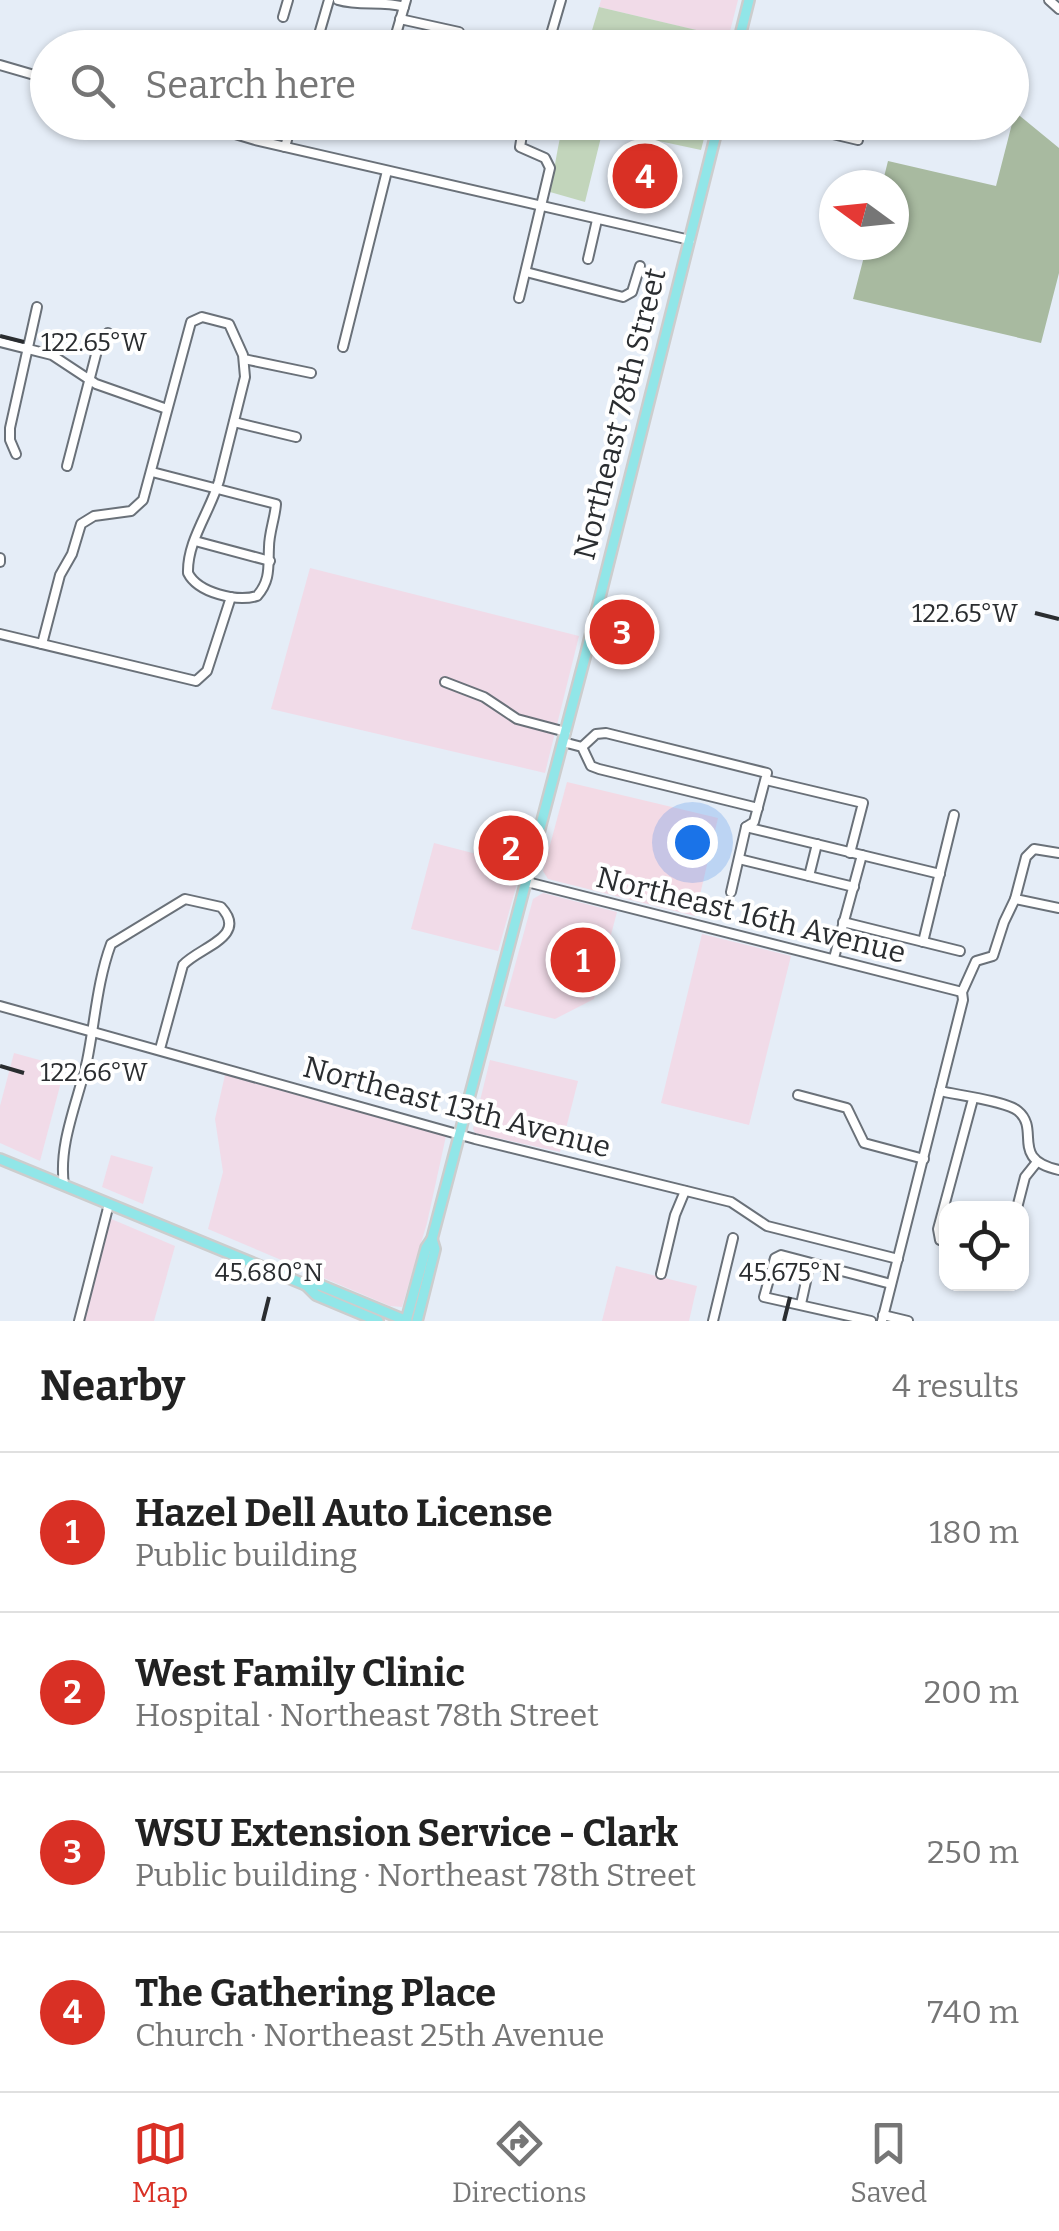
<!DOCTYPE html>
<html lang="en">
<head>
<meta charset="utf-8">
<style>
  :root { --surface:#fff; --page:#f2f2f2; --text:#222; --muted:#767676; --line:#e0e0e0; --accent:#d93025 }
  body { margin:0; font-family:Bitter,serif; background:var(--page); color:var(--text) }
  .controls { position:absolute; right:30px; bottom:30px; display:grid; overflow:hidden; border-radius:20px; box-shadow:0 2px 8px #0004 }
  .controls button { width:90px; height:90px; display:grid; place-items:center; padding:0; border:0; border-bottom:2px solid var(--line); background:var(--surface); color:var(--text); font:50px sans-serif }
  .compass { position:absolute; left:819px; top:170px; width:90px; height:90px; border-radius:50%; background:var(--surface); box-shadow:0 2px 8px #0004; rotate:285deg }
  .you { position:absolute; left:692px; top:842px; width:35px; height:35px; margin:-25px; border:8px solid #fff; border-radius:50%; background:#1a73e8; box-shadow:0 0 0 15px #1a73e833 }
  .badge { display:grid; place-items:center; width:65px; height:65px; border-radius:50%; background:var(--accent); color:#fff; font-size:32px; font-weight:700 }
  .pin { position:absolute; translate:-50% -50%; border:5px solid #fff; box-shadow:0 2px 10px #0006 }
  .list { margin:0; padding:0; list-style:none }
  h2 { display:flex; justify-content:space-between; align-items:center; height:130px; margin:0; padding:0 40px; font-size:42px }
  h2 small { font-size:32px; font-weight:400; color:var(--muted) }
  .list li { display:grid; grid-template-columns:65px 1fr auto; gap:30px; align-items:center; box-sizing:border-box; height:160px; padding:0 40px; border-top:2px solid var(--line) }
  .list b { display:block; font-size:38px; white-space:nowrap }
  .list p { margin:0; font-size:32px; white-space:nowrap; color:var(--muted) }
  .list em { font-size:32px; font-style:normal; color:var(--muted) }
  .icon { flex:none; width:55px; height:55px; fill:none; stroke:currentColor; stroke-width:2; stroke-linecap:round; stroke-linejoin:round }
  .map { position:relative; flex:none; width:1059px; height:1321px; overflow:hidden }
  .search { position:absolute; background:var(--surface); box-shadow:0 2px 8px #0004; left:30px; right:30px; top:30px; height:110px; display:flex; align-items:center; gap:25px; box-sizing:border-box; padding:0 35px; border-radius:55px; color:var(--muted); font-size:38px }
  .sheet { height:770px; background:var(--surface) }
  nav { display:flex; justify-content:space-around; align-items:center; box-sizing:border-box; height:140px; border-top:2px solid var(--line); background:var(--surface); font-size:28px; color:var(--muted) }
  nav a { display:grid; justify-items:center; gap:5px }
  nav .on { color:var(--accent) }
  .map>svg:first-child { display:block }
  .commercial { fill:#f1dbe8 }
  .industrial { fill:#f3dae5 }
  .green { fill:#c2d5bb }
  .forest { fill:#a8baa0 }
  .lines { fill:none; stroke-linecap:round; stroke-linejoin:round }
  .minor-casing { stroke:#6a7179; stroke-width:12 }
  .major-casing { stroke:#cccdcd; stroke-width:14 }
  .minor { stroke:#fff; stroke-width:8 }
  .major { stroke:#91e6e8; stroke-width:9 }
  .ticks { fill:none; stroke:#2a2d30; stroke-width:4 }
  .labels { text-anchor:middle; dominant-baseline:central; stroke-width:8; stroke-linejoin:round; paint-order:stroke }
  .street-label { font-size:30px; fill:#2a2d30; stroke:#fff }
  .ticks-label { font-size:25px; text-anchor:middle; fill:#2a2d30; stroke:#fff; stroke-width:8; stroke-linejoin:round; paint-order:stroke }
</style>
</head>
<body>
<div class="map">
<svg width="1059" height="1321" viewBox="0 0 1059 1321">
  <rect width="100%" height="100%" fill="#e5edf7"/>
  <!-- commercial -->
  <g class="commercial">
    <polygon points="601,0 738,0 727,43 713,39 708,33 599,7"/>
    <polygon points="310,568 579,636 545,773 271,709"/>
    <polygon points="434,843 522,866 498,951 411,929"/>
    <polygon points="543,893 617,912 594,999 555,1019 504,1006 533,899"/>
    <polygon points="702,934 791,956 749,1125 661,1103"/>
    <polygon points="14,1053 65,1067 40,1161 0,1143 0,1106"/>
    <polygon points="490,1060 578,1081 560,1152 475,1133 473,1129"/>
    <polygon points="225,1075 446,1136 427,1223 402,1307 390,1306 208,1229 223,1172 215,1119"/>
    <polygon points="111,1155 153,1167 143,1204 102,1187"/>
    <polygon points="109,1218 175,1246 154,1321 81,1321"/>
    <polygon points="616,1266 697,1286 689,1321 602,1321"/>
  </g>
  <!-- industrial -->
  <polygon class="industrial" points="567,782 718,818 695,916 548,879 543,871"/>
  <!-- green -->
  <g class="green">
    <polygon points="599,7 709,33 713,39 727,43 726,47 587,47"/>
    <path d="M564,123V122L708,123L701,150L603,129L585,202L550,192C555,168 557,146 564,123Z"/>
  </g>
  <!-- forest -->
  <polygon class="forest" points="1015,112 1059,148 1059,273 1041,343 853,299 867,245 894,245 894,185 882,185 888,161 996,186"/>
  <g class="lines">
    <!-- minor casing -->
    <g class="minor-casing">
      <g id="minor">
        <path d="M338,0C361,7 381,0 404,7"/>
        <polyline points="1049,0 1059,9"/>
        <polyline points="283,17 288,0"/>
        <polyline points="400,19 459,32"/>
        <polyline points="227,43 229,48"/>
        <polyline points="315,48 329,0"/>
        <polyline points="392,48 406,0"/>
        <polyline points="547,48 561,0"/>
        <polyline points="0,65 48,79"/>
        <polyline points="195,122 255,140 690,240"/>
        <polyline points="782,122 858,140"/>
        <polyline points="285,147 292,122"/>
        <polyline points="588,259 597,220"/>
        <polyline points="526,272 623,297 632,292 640,266"/>
        <polyline points="519,298 550,168 545,158 520,147 524,122"/>
        <polyline points="0,342 52,355 96,384 167,409"/>
        <polyline points="343,347 387,171"/>
        <polyline points="244,359 311,373"/>
        <polyline points="234,422 296,437"/>
        <polyline points="16,454 10,440 10,428 37,307"/>
        <polyline points="67,466 99,343 108,333"/>
        <polyline points="195,541 270,561"/>
        <polyline points="0,558 0,562"/>
        <polyline points="0,634 196,681 207,671 231,597"/>
        <path d="M42,644L60,575L72,554L81,524L94,516L131,511L143,500L191,322L202,317L229,324L243,355L245,377L219,481C210,512 187,541 188,573C198,593 237,602 257,596C271,580 268,566 269,547C269,533 275,518 276,504L152,472"/>
        <polyline points="445,682 484,697 517,719 566,732"/>
        <polyline points="563,742 582,747 591,766 599,769 758,808"/>
        <polyline points="582,747 596,734 606,733 767,773 754,822 746,827 731,892"/>
        <polyline points="766,780 863,803 850,853"/>
        <polyline points="746,827 940,874"/>
        <polyline points="1059,853 1034,849 1026,857 1015,899 1059,908"/>
        <polyline points="739,859 854,887"/>
        <polyline points="809,876 817,844"/>
        <polyline points="527,882 962,992"/>
        <polyline points="843,922 960,951"/>
        <polyline points="923,942 954,815"/>
        <polyline points="834,958 862,855"/>
        <polyline points="0,1006 475,1139 731,1202 767,1226 898,1259"/>
        <path d="M940,1091C957,1095 1006,1101 1018,1111C1041,1130 1009,1159 1059,1170"/>
        <polyline points="798,1095 847,1108 864,1143 924,1159"/>
        <path d="M64,1185C58,1144 78,1101 87,1061C95,1022 97,982 111,944L185,899L221,907C249,937 199,947 183,965L160,1049"/>
        <polyline points="1017,1208 1025,1177 1037,1162"/>
        <polyline points="946,1242 940,1240 938,1229 973,1099"/>
        <polyline points="661,1274 675,1215 685,1191"/>
        <polyline points="801,1304 810,1263"/>
        <polyline points="883,1315 908,1321"/>
        <polyline points="79,1321 109,1204"/>
        <polyline points="713,1321 733,1238"/>
        <polyline points="871,1321 764,1297 775,1258 781,1255 891,1284"/>
        <polyline points="882,1321 963,1000 962,992 976,961 993,956 1004,922 1015,899"/>
      </g>
    </g>
    <!-- major casing -->
    <g class="major-casing">
      <g id="major">
        <polyline points="737,48 749,0"/>
        <polyline points="0,1159 306,1285 320,1285 407,1321"/>
        <polyline points="306,1285 316,1295 378,1321"/>
        <polyline points="406,1321 426,1248 432,1239 584,661 719,122"/>
        <polyline points="417,1321 435,1249 432,1239"/>
      </g>
    </g>
    <!-- minor -->
    <use href="#minor" class="minor"/>
    <!-- major -->
    <use href="#major" class="major"/>
  </g>
  <!-- ticks -->
  <path class="ticks" d="M0,336L24,342M1035,613L1059,619M0,1066L24,1073M263,1321L269,1297M784,1321L790,1297"/>
  <g class="labels">
    <!-- street labels -->
    <g class="street-label">
      <text transform="translate(620 414) rotate(-76)">Northeast 78th Street</text>
      <text transform="translate(751 915) rotate(14)">Northeast 16th Avenue</text>
      <text transform="translate(457 1107) rotate(15)">Northeast 13th Avenue</text>
    </g>
  </g>
  <g class="ticks-label">
    <text x="94" y="351">122.65°W</text>
    <text x="965" y="622">122.65°W</text>
    <text x="94" y="1081">122.66°W</text>
    <text x="269" y="1281">45.680°N</text>
    <text x="790" y="1281">45.675°N</text>
  </g>
</svg>
<div class="controls">
<button><svg class="icon" aria-label="locate" viewBox="0 0 24 24"><circle cx="12" cy="12" r="6"/><path d="M12 2v4M12 18v4M2 12h4M18 12h4"/></svg></button>
</div>
<svg class="compass" viewBox="-18 -18 36 36"><path d="M0-13l5 13h-10z" fill="#e53935"/><path d="M0 13l5-13h-10z" fill="#767676"/></svg>
<div class="you"></div>
<div class="pin badge" style="left:583px;top:960px">1</div>
<div class="pin badge" style="left:511px;top:848px">2</div>
<div class="pin badge" style="left:622px;top:632px">3</div>
<div class="pin badge" style="left:645px;top:176px">4</div>
<div class="search"><svg class="icon" aria-label="search" viewBox="0 0 24 24"><circle cx="10" cy="10" r="6"/><path d="M15 15l6 6"/></svg>Search here</div>
</div>
<section class="sheet">
<h2>Nearby<small>4 results</small></h2>
<ul class="list">
<li><span class="badge">1</span><div><b>Hazel Dell Auto License</b><p>Public building</p></div><em>180 m</em></li>
<li><span class="badge">2</span><div><b>West Family Clinic</b><p>Hospital · Northeast 78th Street</p></div><em>200 m</em></li>
<li><span class="badge">3</span><div><b>WSU Extension Service - Clark</b><p>Public building · Northeast 78th Street</p></div><em>250 m</em></li>
<li><span class="badge">4</span><div><b>The Gathering Place</b><p>Church · Northeast 25th Avenue</p></div><em>740 m</em></li>
</ul>
</section>
<nav>
<a class="on"><svg class="icon" aria-label="map" viewBox="0 0 24 24"><path d="M3 6l6-2 6 2 6-2v14l-6 2-6-2-6 2zM9 4v14M15 6v14"/></svg>Map</a>
<a><svg class="icon" aria-label="directions" viewBox="0 0 24 24"><path d="M12 3l9 9-9 9-9-9zM9 14v-3h6M13 9l2 2-2 2"/></svg>Directions</a>
<a><svg class="icon" aria-label="saved" viewBox="0 0 24 24"><path d="M7 4h10v16l-5-4-5 4z"/></svg>Saved</a>
</nav>
</body>
</html>
